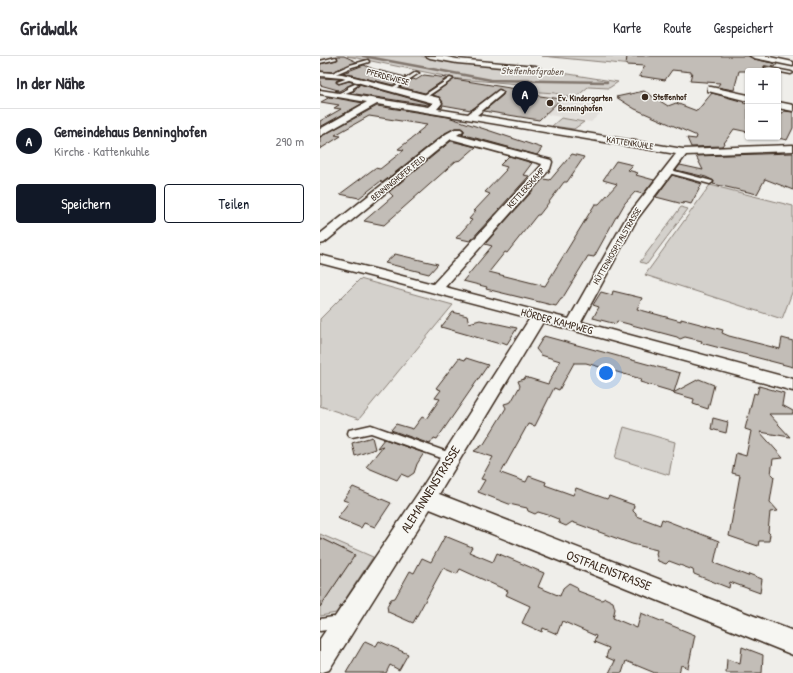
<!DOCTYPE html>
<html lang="de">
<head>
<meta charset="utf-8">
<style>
  :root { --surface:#fff; --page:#f2f2f3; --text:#2b2b33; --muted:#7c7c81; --line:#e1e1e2; --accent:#111827 }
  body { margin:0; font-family:"Patrick Hand",sans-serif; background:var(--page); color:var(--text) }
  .controls { position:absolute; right:12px; top:12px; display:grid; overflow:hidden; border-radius:4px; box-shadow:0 1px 3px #0004 }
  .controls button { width:36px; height:36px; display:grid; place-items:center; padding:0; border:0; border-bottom:1px solid var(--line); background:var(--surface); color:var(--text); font:20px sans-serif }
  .you { position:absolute; left:286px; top:317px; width:14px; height:14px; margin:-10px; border:3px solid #fff; border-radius:50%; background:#1a73e8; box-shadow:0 0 0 6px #1a73e833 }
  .badge { display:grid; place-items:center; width:26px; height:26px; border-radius:50%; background:var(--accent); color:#fff; font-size:13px; font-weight:700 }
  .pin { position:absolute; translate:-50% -33px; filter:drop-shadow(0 1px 2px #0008) }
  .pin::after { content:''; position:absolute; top:21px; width:14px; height:12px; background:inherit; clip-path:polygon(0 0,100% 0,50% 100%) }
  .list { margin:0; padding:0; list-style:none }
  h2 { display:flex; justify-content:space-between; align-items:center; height:52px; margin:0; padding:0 16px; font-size:17px }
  h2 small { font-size:13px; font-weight:400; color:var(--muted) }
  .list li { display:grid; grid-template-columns:26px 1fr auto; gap:12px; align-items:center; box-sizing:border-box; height:64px; padding:0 16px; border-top:1px solid var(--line) }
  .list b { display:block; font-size:15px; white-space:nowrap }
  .list p { margin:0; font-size:13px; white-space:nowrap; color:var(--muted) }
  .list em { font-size:13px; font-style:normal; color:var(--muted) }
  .actions { display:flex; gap:8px; padding:12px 16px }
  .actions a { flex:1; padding:9px 0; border:1px solid var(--accent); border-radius:4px; text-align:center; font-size:14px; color:var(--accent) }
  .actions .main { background:var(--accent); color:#fff }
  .map { position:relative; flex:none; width:473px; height:617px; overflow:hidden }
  header { display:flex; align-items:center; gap:24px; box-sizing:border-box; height:56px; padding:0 20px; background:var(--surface); border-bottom:1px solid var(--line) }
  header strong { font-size:19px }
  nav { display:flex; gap:22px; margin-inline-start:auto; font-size:14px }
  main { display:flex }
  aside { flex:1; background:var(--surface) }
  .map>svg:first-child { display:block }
  .built { fill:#e2dfdb }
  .green { fill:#d4d1cc; stroke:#887e75 }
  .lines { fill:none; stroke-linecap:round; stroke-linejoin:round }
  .stream { stroke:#81766d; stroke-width:2.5 }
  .building { fill:#c2bdb7; stroke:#3b2a1e }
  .service-casing { stroke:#3b2a1e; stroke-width:3 }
  .minor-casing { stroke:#3b2a1e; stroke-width:3 }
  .service { fill:#f6f6f2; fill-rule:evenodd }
  .minor { fill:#f6f6f2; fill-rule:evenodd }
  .poi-dot { fill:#3b2a1e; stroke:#f6f6f2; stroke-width:1.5 }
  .labels { text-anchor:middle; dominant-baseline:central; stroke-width:3; stroke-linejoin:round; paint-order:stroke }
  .far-street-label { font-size:9px; fill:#3b2a1e; stroke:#f6f6f2 }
  .far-poi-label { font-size:9px; font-weight:bold; fill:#3b2a1e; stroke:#f6f6f2; text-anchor:start }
  .far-water-label { font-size:10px; font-style:italic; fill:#64564c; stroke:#f6f6f2 }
  .street-label { font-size:11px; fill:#3b2a1e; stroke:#f6f6f2 }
  .near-street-label { font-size:13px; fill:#3b2a1e; stroke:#f6f6f2 }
</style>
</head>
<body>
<header>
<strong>Gridwalk</strong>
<nav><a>Karte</a><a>Route</a><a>Gespeichert</a></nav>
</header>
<main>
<aside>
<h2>In der Nähe<small></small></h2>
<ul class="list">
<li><span class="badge">A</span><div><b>Gemeindehaus Benninghofen</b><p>Kirche · Kattenkuhle</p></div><em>290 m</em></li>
</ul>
<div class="actions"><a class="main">Speichern</a><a>Teilen</a></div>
</aside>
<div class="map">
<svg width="473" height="617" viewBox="0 0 473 617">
  <rect width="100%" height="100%" fill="#efeeea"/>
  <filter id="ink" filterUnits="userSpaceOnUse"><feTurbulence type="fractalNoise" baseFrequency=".025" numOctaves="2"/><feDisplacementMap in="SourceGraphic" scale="8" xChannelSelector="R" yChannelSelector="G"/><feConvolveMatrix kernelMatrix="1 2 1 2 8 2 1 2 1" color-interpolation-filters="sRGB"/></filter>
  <g filter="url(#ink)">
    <!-- built -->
    <polygon class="built" points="206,35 235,37 285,53 271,66 186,52"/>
    <!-- green -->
    <g class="green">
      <polygon points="27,0 100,0 133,7 224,14 298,26 289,32 268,31 254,43 235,37 206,35 211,29 139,23"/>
      <polygon points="222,0 316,0 312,9"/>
      <polygon points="241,62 264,66 254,73 232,70"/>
      <polygon points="390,129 473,150 473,234 462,263 325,219"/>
      <polygon points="361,151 368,153 327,208 320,206"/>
      <polygon points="40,223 133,249 39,363 0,350 0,263"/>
      <polygon points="304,371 355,386 349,419 295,402"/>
      <polygon points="0,478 53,501 16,557 0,560 0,551 35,499 0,482"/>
    </g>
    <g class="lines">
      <!-- stream -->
      <polyline class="stream" points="43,0 171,24 287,26"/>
    </g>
    <!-- building -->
    <g class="building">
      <polygon points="17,0 24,0 37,6 12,16 0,15 0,8 17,4"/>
      <polygon points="307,0 429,0 434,3 457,8 455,11 444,10 445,14 448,15 419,15 414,34 397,31 400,27 370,25 372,16 352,14 345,24 319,20 325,10 306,9"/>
      <polygon points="44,9 53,13 86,21 73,29 23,17"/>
      <polygon points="104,19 127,22 105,37 80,31 93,23 96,24"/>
      <polygon points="0,22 20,23 16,25 18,28 29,25 34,27 19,35 15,35 18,34 0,29"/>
      <polygon points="134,23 202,34 199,37 241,43 219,64 164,55 183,39 184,36 180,33 151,54 123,49 122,52 120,52 123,46 119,41 112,39"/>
      <polygon points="39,28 110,48 108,49 29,37 34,35"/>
      <polygon points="324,35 348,50 356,47 377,55 392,37 424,46 423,47 428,48 428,76 414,73 402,90 371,91 367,82 376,83 377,80 315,53 296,41"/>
      <polygon points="10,41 43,47 0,71 0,65 21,53 14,52 19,49 1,46"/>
      <polygon points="57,50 128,61 222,92 217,99 141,78 144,76 144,74 141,72 135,72 125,77 62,127 61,125 39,142 20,138 55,112 60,113 84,94 78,93 99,77 97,77 107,69 49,60 15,79 21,80 0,93 0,81"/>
      <polygon points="464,55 473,56 473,72 467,84 458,82 458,56 463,57"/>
      <polygon points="131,85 156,91 141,104 136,105 64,169 44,165 73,140 69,136"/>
      <polygon points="473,97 473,134 445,123 437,138 393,128 394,125 386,121 356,114 360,109 383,114 376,100"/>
      <polygon points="252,98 264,101 247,126 244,126 226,150 219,159 217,159 187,197 185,196 169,216 225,230 275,148 279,148 297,128 283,124 296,105 313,109 308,114 318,117 316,119 334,124 323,138 315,136 305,147 297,161 296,161 274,201 268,200 242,243 241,243 236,250 166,233 167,231 143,225 172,190 165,188 223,123 230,124"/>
      <polygon points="189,100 212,107 203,119 209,120 150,185 136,182 152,164 149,163 156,155 154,155 170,138 165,136 186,114 185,114 187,111 180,109"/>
      <polygon points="352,119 382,128 371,148 364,146 363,148 336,141"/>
      <polygon points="75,198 96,203 118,208 109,218 65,207"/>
      <polygon points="293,235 322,242 317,253 361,265 361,263 403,274 402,277 409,280 460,293 462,282 473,285 473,311 381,287 382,285 365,281 360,283 357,281 297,265 296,268 273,262 279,251 273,249 281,236 292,239"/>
      <polygon points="133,256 147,260 149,267 160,264 197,272 187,288 182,286 180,288 121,271"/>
      <polygon points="224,280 360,317 354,336 320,326 321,323 266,307 254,307 239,334 234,332 215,370 208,368 181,417 206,426 209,420 226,426 225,429 253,439 256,432 287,443 289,440 314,449 313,455 316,458 316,460 340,469 342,463 399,485 394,507 428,520 429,518 442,523 440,537 410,526 409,532 374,518 373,514 349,505 346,508 338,505 336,498 337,494 312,488 252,466 246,470 239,467 238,463 228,459 218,456 215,458 208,455 207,452 189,448 158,436 165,424 161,423 173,401 154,395 164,388 186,352 184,348 191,346 200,330 198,325 204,323 205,321 228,328 240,305 221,299 216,293"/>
      <polygon points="139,302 145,304 146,302 168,309 117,383 114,382 110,388 71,374 76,368 93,373 102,361 106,363 120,343 115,342 121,334 116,332"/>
      <polygon points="379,323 394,329 388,353 373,348 374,343 353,337"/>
      <polygon points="439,330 464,337 462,349 473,355 473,358 449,358 470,381 440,376 463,402 453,403 451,418 454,421 450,446 458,455 450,456 448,476 450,478 449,485 439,485 438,490 409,480 420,419 412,417 416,397 426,400 431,375 425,373 434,337 437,338"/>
      <polygon points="393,362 408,366 406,377 391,373"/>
      <polygon points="52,381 55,393 35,400 32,387"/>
      <polygon points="64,383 104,397 97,408 94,417 88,421 81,418 77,424 46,411 63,390 57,392"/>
      <polygon points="33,431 71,447 55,471 44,467 41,472 17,462 29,446 23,444"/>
      <polygon points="125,480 152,491 149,496 173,506 177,497 224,517 218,531 240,540 243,532 249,527 257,531 258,535 282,544 285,542 293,546 295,553 293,562 317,572 321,557 375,579 368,612 361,609 359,617 335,617 306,605 302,617 289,617 295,605 286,601 289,592 274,586 276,580 242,565 237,578 223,572 222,576 202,567 210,550 186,539 188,535 140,513 137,518 123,512 93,567 68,556 67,550 71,543 75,542 90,515 94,517 102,502 111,506"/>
      <polygon points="0,482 35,499 0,551"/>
      <polygon points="45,585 56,590 59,585 88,598 79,614 70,609 66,617 26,617"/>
      <polygon points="422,591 443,599 442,617 406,617 407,603 420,608"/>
    </g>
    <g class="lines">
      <!-- service casing -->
      <g class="service-casing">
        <g id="service">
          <polygon points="16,1 17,3 0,7 0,5"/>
          <polygon points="48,4 49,6 32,11 13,19 10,18 30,9"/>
          <polygon points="445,11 471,16 473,17 471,18 446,13"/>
          <polygon points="96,16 99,17 73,34 70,33"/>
          <polygon points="31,21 32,23 19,27 17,26"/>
          <polygon points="130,22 133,23 105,42 103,42 103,40"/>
          <polygon points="35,28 38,29 33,32 33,34 18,40 15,39 28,33 28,31"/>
          <polygon points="347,113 392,125 393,126 390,128 345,116 345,114"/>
          <polygon points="51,369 133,398 135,401 133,404 130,405 51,377 32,381 29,380 28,377 29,374"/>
          <polygon points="13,561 25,565 27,569 25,573 21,575 13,573 0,575 0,563"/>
        </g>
      </g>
      <!-- minor casing -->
      <g class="minor-casing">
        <g id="minor">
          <polygon points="106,0 122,0 137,3 216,10 220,12 216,14 137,7 110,2"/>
          <polygon points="430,0 445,0 473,6 473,10 434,2"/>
          <polygon points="0,16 22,18 119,42 122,47 117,53 148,58 179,34 183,36 182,38 157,59 363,93 473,89 473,95 366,99 317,163 261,266 473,323 473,335 223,266 119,438 473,575 473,599 110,453 9,614 0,617 0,583 99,436 210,262 0,207 0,199 113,228 221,110 222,108 131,83 4,187 0,188 0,178 126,78 135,73 141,73 143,75 137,79 231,104 232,106 230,113 125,231 249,263 306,162 356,98 57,48 0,80 0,73 47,46 0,38 0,34 108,51 113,47 22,22 0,20"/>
          <polygon points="388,31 391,31 428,39 428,45 388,35"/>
          <polygon points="458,46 473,49 473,55 458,52"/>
        </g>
      </g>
      <!-- service -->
      <use href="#service" class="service"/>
      <!-- minor -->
      <use href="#minor" class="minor"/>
    </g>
  </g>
  <!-- markers -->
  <g class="poi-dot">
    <circle cx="325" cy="41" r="4"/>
    <circle cx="230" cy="47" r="4"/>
  </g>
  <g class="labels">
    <!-- far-street labels -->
    <g class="far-street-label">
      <text transform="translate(68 21) rotate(15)">PFERDEWIESE</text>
      <text transform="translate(310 87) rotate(9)">KATTENKUHLE</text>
      <text transform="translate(78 122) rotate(-39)">BENNINGHOFER FELD</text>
      <text transform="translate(206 132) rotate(-48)">KETTLERSKAMP</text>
      <text transform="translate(297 190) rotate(-60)">HÜTTENHOSPITALSTRASSE</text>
    </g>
    <!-- far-poi labels -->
    <g class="far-poi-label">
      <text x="333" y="41">Steffenhof</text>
      <text x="238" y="42">Ev. Kindergarten<tspan x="238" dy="10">Benninghofen</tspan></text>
    </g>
    <!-- far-water labels -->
    <g class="far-water-label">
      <text transform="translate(212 15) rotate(1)">Steffenhofgraben</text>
    </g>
    <!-- street labels -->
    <g class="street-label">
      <text transform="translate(237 265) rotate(15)">HÖRDER KAMPWEG</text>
    </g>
    <!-- near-street labels -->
    <g class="near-street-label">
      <text transform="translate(110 433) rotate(-58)">ALEMANNENSTRASSE</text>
      <text transform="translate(289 514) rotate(21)">OSTFALENSTRASSE</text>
    </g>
  </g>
</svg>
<div class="controls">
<button>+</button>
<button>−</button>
</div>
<div class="you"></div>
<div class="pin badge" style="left:205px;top:58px">A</div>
</div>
</main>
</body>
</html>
